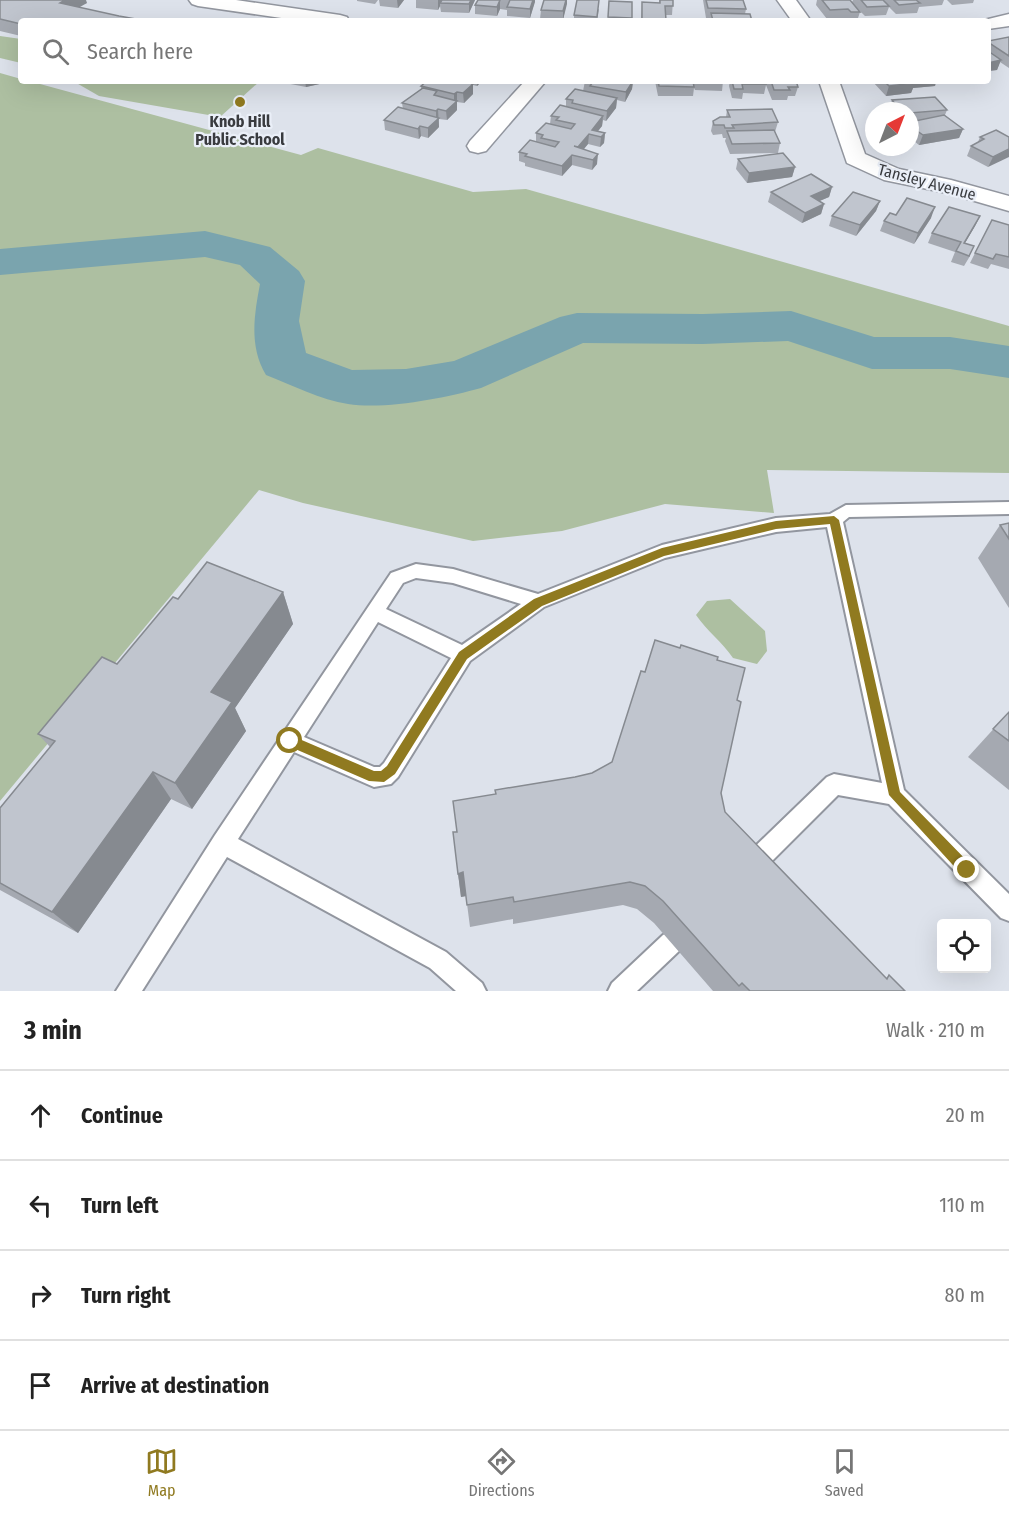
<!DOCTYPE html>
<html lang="en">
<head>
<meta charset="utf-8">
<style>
  :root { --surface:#fff; --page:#f2f2f2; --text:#222; --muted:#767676; --line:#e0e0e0; --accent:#907a20 }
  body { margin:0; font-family:"Fira Sans Condensed",sans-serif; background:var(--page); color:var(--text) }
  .controls { position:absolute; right:18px; bottom:18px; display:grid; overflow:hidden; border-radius:6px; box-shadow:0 6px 24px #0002 }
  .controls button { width:54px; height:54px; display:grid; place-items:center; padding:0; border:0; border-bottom:2px solid var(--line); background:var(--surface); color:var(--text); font:30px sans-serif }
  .compass { position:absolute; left:865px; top:102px; width:54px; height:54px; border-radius:50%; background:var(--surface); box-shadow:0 6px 24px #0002; rotate:42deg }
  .stop { position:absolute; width:18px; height:18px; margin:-14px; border:4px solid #907a20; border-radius:50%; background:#fff }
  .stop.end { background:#907a20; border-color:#fff; box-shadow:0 2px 6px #0008 }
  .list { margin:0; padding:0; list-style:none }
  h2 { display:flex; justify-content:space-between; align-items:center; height:78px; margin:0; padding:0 24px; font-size:26px }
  h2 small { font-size:20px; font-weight:400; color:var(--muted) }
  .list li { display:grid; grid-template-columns:39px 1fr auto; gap:18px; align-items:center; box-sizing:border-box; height:90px; padding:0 24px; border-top:2px solid var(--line) }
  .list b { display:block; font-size:22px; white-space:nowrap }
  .list em { font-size:20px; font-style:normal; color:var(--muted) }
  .icon { flex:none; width:33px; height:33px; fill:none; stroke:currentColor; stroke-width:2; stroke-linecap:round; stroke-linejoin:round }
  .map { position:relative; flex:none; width:1009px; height:991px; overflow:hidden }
  .search { position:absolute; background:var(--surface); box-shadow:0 6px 24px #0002; left:18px; right:18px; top:18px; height:66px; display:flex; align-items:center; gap:15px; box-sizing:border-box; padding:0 21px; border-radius:6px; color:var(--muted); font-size:22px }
  .sheet { height:438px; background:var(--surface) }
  nav { display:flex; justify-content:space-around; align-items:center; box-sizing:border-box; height:84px; border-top:2px solid var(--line); background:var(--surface); font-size:16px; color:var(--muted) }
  nav a { display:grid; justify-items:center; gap:3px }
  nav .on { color:var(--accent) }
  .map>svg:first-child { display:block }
  .green { fill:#adbfa1 }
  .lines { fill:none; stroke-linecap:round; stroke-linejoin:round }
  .river { fill:#7aa4ae; fill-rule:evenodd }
  .service-casing { stroke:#92969f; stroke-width:4 }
  .minor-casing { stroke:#92969f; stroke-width:3 }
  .service { fill:#fff; fill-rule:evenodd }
  .minor { fill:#fff; fill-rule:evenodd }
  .wall { fill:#a5a9b1 }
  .shaded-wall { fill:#868a90 }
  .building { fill:#c0c5ce; stroke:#868a90; stroke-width:1.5 }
  .route { fill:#907a20 }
  .poi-dot { fill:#907a20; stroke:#eaeff8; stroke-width:2 }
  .labels { text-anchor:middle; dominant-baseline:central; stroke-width:4.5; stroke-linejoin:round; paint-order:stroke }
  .far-poi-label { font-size:16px; font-weight:bold; fill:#393b3f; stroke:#eaeff8 }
  .far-street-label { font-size:16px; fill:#393b3f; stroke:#eaeff8 }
</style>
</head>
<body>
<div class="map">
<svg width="1009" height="991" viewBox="0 0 1009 991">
  <rect width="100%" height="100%" fill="#dde2eb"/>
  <!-- green -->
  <g class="green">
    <polygon points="0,36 21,39 21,63 0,58"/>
    <polygon points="0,73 21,79 21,81 29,81 301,155 318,148 473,192 526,189 1009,326 1009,473 767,470 774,513 665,504 562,531 473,541 303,503 259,490 0,801"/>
    <polygon points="73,81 260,81 220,117 99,96"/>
    <path d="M730,599L765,631L767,651L757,664L733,658C722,642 707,631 696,615L707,601Z"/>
  </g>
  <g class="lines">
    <!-- river -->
    <path class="river" d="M205,231L270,247L299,271L305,281L299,321L306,353L352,370L406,369L454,361L560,317L577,313L703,314L791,311L874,337H950L1009,346V378L950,369H872L788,341L703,344L583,343L481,388C445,398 385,410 348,404C321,400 292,385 266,375C249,347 254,315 260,284L240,265L205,257L0,275V249Z"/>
    <!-- service casing -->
    <g class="service-casing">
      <g id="service">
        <path d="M1009,502V514L849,517L843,522L904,790L1009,894V921L1001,918L889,804L838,795L756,877L748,880L740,877L737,869L740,861L827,777L834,774L882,783L827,527L776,532L665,558L544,607L470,661L398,777L391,784L374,787L294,752L238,839L446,952L482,983L486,991H456L430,968L227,857L142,991H116L215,835L391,573L416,564L453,569L538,594L662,545L776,518L830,514L846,505ZM416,578L453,583L521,604L462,645L386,609L403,583ZM378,622L451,658L384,763L380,767H374L304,737Z"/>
        <polygon points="671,931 679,935 683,943 679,951 637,991 608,991 612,983 663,935"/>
      </g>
    </g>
    <!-- minor casing -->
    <g class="minor-casing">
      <g id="minor">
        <polygon points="189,0 236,0 340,15 347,17 349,21 302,21 198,6 192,4"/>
        <polygon points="777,0 796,0 811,21 792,21"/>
        <polygon points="1009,14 1009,26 988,29 988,21 980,21"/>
        <polygon points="525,81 546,81 486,151 478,153 470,151 467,146 470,141"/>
        <polygon points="819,81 839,81 865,154 899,169 951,180 1009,196 1009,211 947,193 884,180 847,163"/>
      </g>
    </g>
    <!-- service -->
    <use href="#service" class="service"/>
    <!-- minor -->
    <use href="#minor" class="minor"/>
  </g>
  <!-- wall -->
  <g class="wall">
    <polygon points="0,0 87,3 21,21 21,36 0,31"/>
    <polygon points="357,0 378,0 375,4 357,1"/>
    <polygon points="379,0 404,0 398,8 380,6"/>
    <polygon points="416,0 475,0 469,13 441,12 440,6 438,10 416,8"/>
    <polygon points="478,0 535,0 530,18 507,16 507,10 500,9 497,16 475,14 475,5"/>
    <polygon points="544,0 567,0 563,20 540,19 541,10"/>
    <polygon points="659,0 673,0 672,15 665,15 665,21 641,21 642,2 659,3"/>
    <polygon points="703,0 743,0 746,9 745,14 752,21 710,21 710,18 706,18"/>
    <polygon points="817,0 850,0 852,2 853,0 944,0 942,5 919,7 917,13 896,14 889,7 886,15 865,16 854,5 860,12 857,21 848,21 845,18 827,19 816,5"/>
    <polygon points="947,0 974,0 973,3 952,5"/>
    <polygon points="609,1 632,2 631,21 608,21"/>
    <polygon points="599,9 597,21 574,21 574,15"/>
    <polygon points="1009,38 1009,68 1000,62 997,70 988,71 988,41"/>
    <polygon points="275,81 333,81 306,87"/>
    <polygon points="427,81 482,81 477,86 473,85 473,94 464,103 457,102 457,110 447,120 439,119 439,127 428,138 421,136 419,139 385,130 384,120 403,109 402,103 421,89 421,86"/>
    <polygon points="585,81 633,81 632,89 625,102 617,100 616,108 606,121 603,120 602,126 598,131 605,133 604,143 600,147 588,144 584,149 597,164 592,170 572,165 562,176 525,166 525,163 519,161 519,152 536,142 536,133 550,124 551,116 566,107 566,99 583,91"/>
    <polygon points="655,81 723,81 722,91 695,90 694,88 693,96 658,96"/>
    <polygon points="730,81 796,81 798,87 795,96 788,96 787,100 772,100 766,85 764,94 743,93 742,99 732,98 729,86"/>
    <polygon points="872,81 943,81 936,82 935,86 913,88 911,93 886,96"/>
    <polygon points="892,100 947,110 945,115 963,129 959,138 919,145 910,138 910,111 889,111 889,110"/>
    <polygon points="727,110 778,122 775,132 780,143 778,153 730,154 725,141 726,138 723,138 722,134 713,135 711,131 713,121 726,117"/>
    <polygon points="980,137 1009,137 988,167 967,156 971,146 978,142"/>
    <polygon points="738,159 795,167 792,177 747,183 736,169"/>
    <polygon points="832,187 829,197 819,201 824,204 821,214 802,223 768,202 771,192"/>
    <polygon points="880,201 876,211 856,236 829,226 832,216"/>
    <polygon points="980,216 975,226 965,243 970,256 964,266 951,262 955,252 928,243 932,233"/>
    <polygon points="931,218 914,244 880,231 884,221"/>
    <polygon points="1009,225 1009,269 991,264 988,269 970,263 975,253"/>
    <polygon points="1009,523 1009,608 978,558 1000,525"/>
    <polygon points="283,592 293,624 235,708 246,731 192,809 171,799 78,933 0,890 0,808 50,747 38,734 117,664 178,599"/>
    <polygon points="718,660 737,700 721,793 725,812 886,978 889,975 905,991 713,991 654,923 637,909 623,905 513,924 513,919 470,927 466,896 461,897 453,832 456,832 495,794 495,790 575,777 592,773 612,762 645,672"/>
    <polygon points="1009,712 1009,790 968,757"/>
  </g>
  <!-- shaded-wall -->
  <g class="shaded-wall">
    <polygon points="65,0 86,0 87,3 64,16 60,3"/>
    <polygon points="397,0 404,0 398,8"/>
    <polygon points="438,0 444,0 440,3 440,6 438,10"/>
    <polygon points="471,0 475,0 469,13 469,4"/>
    <polygon points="500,0 500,9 497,16 497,7"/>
    <polygon points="533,0 535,0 535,2 530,18 530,9"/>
    <polygon points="566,0 567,0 567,4 563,20 563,11"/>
    <polygon points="1001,60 997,70 988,71 988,63"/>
    <polygon points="305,81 333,81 306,87"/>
    <polygon points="477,81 482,81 477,86"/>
    <polygon points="633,81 632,89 625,102 626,92"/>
    <polygon points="913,81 936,81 935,86 913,88 911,93 886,96 889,86 912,84"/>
    <polygon points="473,84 473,94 464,103 463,93"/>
    <polygon points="457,92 457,110 447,120 446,111 454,103 454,94"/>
    <polygon points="617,98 616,108 606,121 607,111"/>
    <polygon points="438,109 439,127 428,138 428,128 436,120 436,111"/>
    <polygon points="603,116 602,126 594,136 592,130"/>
    <polygon points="420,126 421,136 419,139 418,129"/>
    <polygon points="963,129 959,138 919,145 923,135"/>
    <polygon points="605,133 604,143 600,147 601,137"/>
    <polygon points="589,134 588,144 577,157 578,147"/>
    <polygon points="1009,149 1009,157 988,167 993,157"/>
    <polygon points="598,154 597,164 592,170 593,160"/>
    <polygon points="572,155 572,165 562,176 562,166"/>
    <polygon points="795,167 792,177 747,183 749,173"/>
    <polygon points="832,187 829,197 808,206 811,196"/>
    <polygon points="880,201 876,211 856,236 860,225"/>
    <polygon points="824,204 821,214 802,223 805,213"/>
    <polygon points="935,207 931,218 914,244 918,233"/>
    <polygon points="980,216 975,226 959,253 964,243"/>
    <polygon points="283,592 293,624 235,708 246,731 192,809 175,783 211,692"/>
    <polygon points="153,772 171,799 78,933 52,912"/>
    <polygon points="463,872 466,896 461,897 458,874"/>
  </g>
  <!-- building -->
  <g class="building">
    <polygon points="0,0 65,0 60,3 119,16 147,21 21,21 21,24 0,19"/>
    <polygon points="442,0 471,0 469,4 440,3"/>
    <polygon points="478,0 500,0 497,7 475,5"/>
    <polygon points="510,0 533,0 530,9 507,7"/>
    <polygon points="544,0 566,0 563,11 541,10"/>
    <polygon points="577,0 599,0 597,17 574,15"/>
    <polygon points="660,0 673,0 673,6 665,6 666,20 642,19 642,2 660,3"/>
    <polygon points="706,0 743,0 746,9 708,8"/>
    <polygon points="822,0 850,0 860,12 851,12 848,9 830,10"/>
    <polygon points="861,0 883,0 889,6 867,7"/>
    <polygon points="894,0 916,0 920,3 899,5"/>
    <polygon points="609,1 632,2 632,18 608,17"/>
    <polygon points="711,13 750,14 752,21 713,21"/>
    <polygon points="1009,37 1009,56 988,42 988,41"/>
    <polygon points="988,51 1001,60 988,63"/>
    <polygon points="427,81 461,81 473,84 463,93 457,92 454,94 421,86"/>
    <polygon points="585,81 633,81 626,92 590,86 592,83 584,82"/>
    <polygon points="658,81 693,81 694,87 659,86"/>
    <polygon points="732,81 765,81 766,84 742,84 743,89 734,89"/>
    <polygon points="771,81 796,81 798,87 788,87 790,90 774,90"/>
    <polygon points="884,81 912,81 915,83 889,86"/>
    <polygon points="423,88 437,91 434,95 457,101 446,111 438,109 436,111 402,103"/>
    <polygon points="575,89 617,98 607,111 572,103 573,100 566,99"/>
    <polygon points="935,97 947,110 910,113 910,111 901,111 892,100"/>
    <polygon points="560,105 603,116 592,130 605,133 601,137 589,134 578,147 574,146 598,154 593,160 572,155 562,166 525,156 527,154 519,152 530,140 555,147 559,142 541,138 543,135 536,133 546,123 571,129 575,124 556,120 559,117 551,116"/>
    <polygon points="398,107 439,118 428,128 420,126 418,129 384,120"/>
    <polygon points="772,109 778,122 732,125 734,128 725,128 724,125 714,125 713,121 720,117 730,117 727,110"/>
    <polygon points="944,115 963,129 923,135 910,126 910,122"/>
    <polygon points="774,130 780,143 732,144 727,131"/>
    <polygon points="996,130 1009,137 1009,149 993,157 971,146 984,139 980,137"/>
    <polygon points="783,153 795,167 749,173 738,159"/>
    <polygon points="811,174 832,187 811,196 824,204 805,213 771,192"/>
    <polygon points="853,192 880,201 860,225 832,216"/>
    <polygon points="907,198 935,207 918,233 884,221 890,213 896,215"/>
    <polygon points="949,207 980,216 964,243 974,246 969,256 956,251 961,242 932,233"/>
    <polygon points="992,220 1009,225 1009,257 996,254 993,259 975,253"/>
    <polygon points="1009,523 1009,539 1000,525"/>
    <polygon points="207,562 283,592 211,692 232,702 175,783 153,772 52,912 0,883 0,808 55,741 38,734 102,657 117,664 173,597 178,599"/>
    <polygon points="655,640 680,648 681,645 718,657 717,660 745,668 737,700 741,702 721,793 725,812 887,979 889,975 905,991 750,991 742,983 739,986 663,901 645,886 630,882 514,902 513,897 467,905 463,872 458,874 453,832 457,832 453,801 496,794 495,790 575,777 592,773 612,762 641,671 645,672"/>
    <polygon points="1009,712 1009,741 993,729"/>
  </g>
  <!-- route -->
  <polygon class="route" points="834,516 839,520 900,792 972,866 973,870 972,875 967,877 962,875 889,795 830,524 776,529 664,556 542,606 467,659 395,774 384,782 369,781 286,745 284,741 290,735 374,771 381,771 387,766 459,652 534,599 662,548 776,521"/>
  <!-- markers -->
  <circle class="poi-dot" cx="240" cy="102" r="6"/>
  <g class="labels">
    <!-- far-poi labels -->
    <g class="far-poi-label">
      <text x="240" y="121">Knob Hill<tspan x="240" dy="18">Public School</tspan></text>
    </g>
    <!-- far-street labels -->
    <g class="far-street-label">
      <text transform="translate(927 182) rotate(15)">Tansley Avenue</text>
    </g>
  </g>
</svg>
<div class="controls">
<button><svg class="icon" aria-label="locate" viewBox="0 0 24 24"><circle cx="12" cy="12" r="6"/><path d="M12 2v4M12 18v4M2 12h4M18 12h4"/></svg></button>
</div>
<svg class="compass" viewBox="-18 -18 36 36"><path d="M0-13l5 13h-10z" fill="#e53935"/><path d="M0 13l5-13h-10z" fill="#767676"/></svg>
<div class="stop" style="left:290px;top:741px"></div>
<div class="stop end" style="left:967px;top:870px"></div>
<div class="search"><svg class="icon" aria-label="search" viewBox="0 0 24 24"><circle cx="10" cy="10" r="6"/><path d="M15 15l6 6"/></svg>Search here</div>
</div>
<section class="sheet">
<h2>3 min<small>Walk · 210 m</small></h2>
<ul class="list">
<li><svg class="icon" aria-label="ahead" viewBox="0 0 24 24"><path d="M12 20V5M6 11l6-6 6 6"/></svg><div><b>Continue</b></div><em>20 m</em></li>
<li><svg class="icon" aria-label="left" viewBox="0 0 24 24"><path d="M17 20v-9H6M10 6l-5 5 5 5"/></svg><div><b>Turn left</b></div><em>110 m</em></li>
<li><svg class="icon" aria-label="right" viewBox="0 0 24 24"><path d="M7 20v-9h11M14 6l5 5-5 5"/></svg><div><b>Turn right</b></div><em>80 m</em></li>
<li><svg class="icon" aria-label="arrive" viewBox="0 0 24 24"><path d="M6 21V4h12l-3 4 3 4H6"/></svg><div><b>Arrive at destination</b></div></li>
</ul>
</section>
<nav>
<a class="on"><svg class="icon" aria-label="map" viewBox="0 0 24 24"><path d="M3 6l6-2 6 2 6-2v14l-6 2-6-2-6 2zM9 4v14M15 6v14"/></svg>Map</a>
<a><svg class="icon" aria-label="directions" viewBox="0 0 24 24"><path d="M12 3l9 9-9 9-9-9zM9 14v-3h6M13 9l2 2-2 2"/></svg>Directions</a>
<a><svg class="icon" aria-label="saved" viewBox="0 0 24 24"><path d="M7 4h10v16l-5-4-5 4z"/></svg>Saved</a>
</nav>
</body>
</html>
